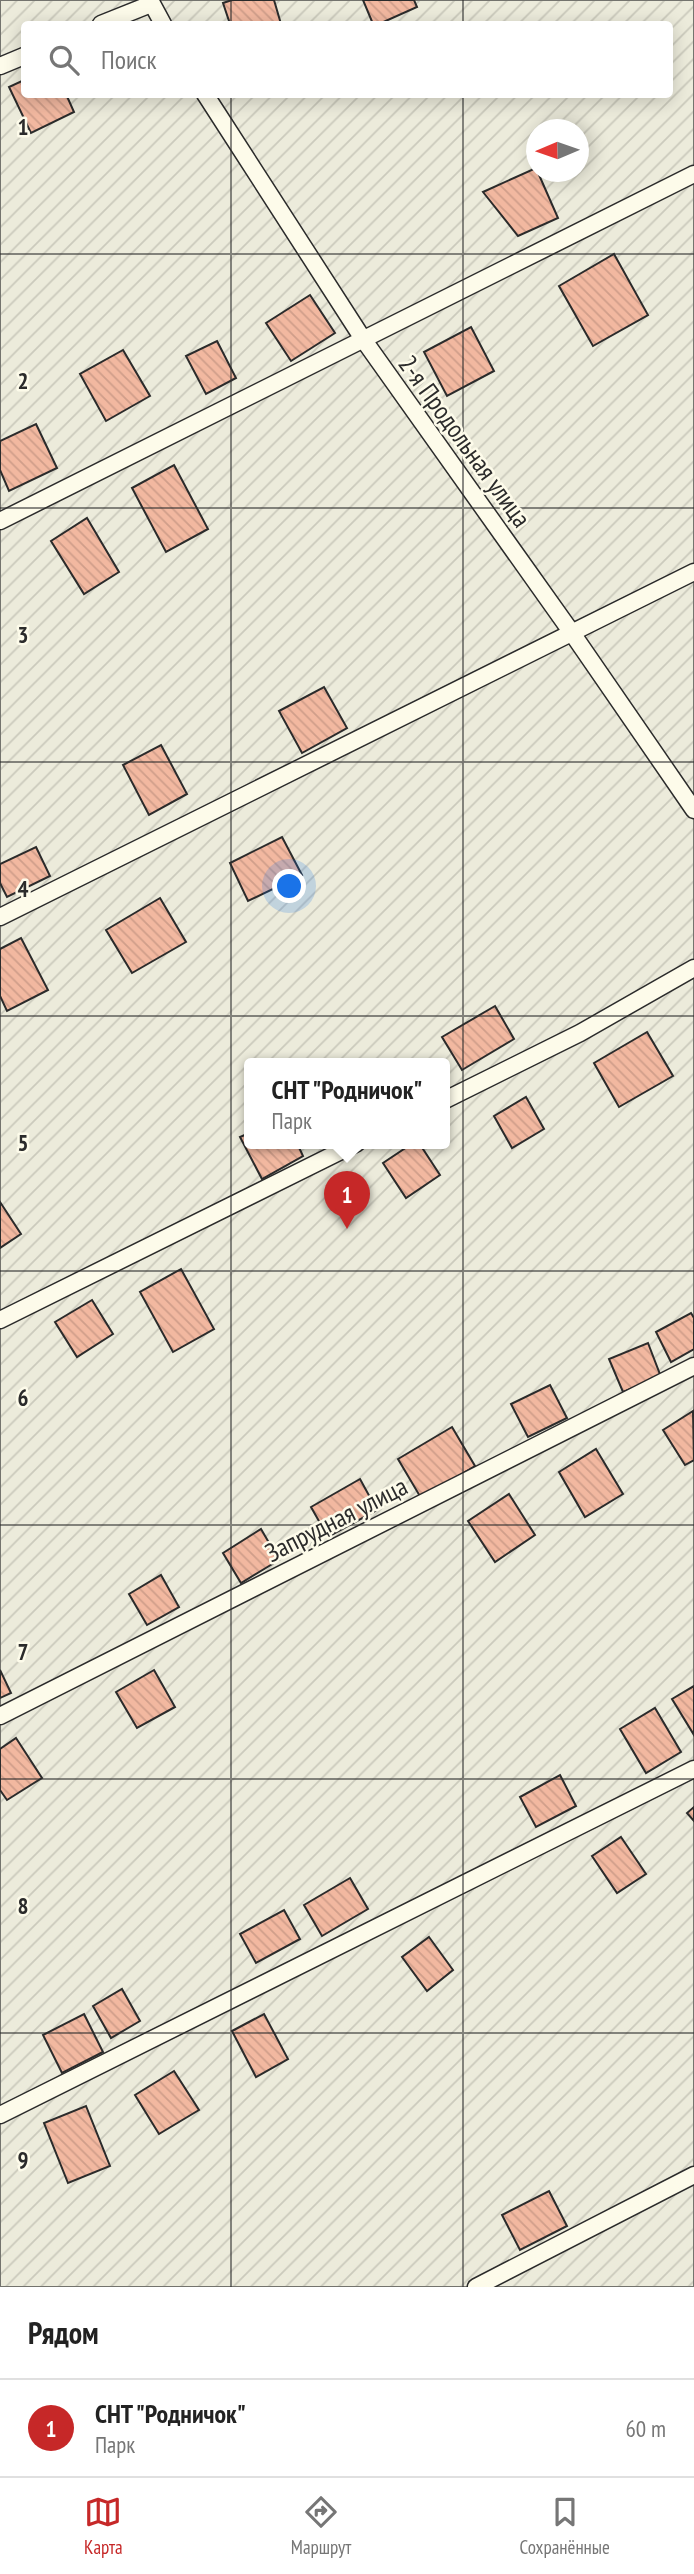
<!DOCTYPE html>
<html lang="ru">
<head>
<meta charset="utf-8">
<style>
  :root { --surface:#fff; --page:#f2f2f2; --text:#222; --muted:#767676; --line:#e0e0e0; --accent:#c62828 }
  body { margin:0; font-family:"PT Sans Narrow",sans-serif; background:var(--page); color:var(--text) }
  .compass { position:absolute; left:526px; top:119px; width:63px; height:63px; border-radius:50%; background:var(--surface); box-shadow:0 4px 18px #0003; rotate:268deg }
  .you { position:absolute; left:290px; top:887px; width:24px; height:24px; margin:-18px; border:5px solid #fff; border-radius:50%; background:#1a73e8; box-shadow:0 0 0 10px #1a73e833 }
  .badge { display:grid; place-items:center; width:46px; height:46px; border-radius:50%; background:var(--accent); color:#fff; font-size:23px; font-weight:700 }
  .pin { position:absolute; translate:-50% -58px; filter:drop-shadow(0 2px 4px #0008) }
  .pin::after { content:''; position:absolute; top:37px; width:24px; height:21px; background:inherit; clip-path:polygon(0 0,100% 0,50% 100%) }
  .popup { position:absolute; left:244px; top:1058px; width:206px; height:91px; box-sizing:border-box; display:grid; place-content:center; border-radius:7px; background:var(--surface); filter:drop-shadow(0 2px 5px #0005); font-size:23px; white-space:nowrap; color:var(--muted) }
  .popup b { font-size:26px; color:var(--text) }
  .popup::after { content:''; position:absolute; left:50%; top:100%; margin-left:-14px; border:14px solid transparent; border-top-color:var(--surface) }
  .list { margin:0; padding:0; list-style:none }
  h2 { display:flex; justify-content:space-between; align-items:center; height:91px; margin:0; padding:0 28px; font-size:30px }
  h2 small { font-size:23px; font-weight:400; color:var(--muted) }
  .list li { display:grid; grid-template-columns:46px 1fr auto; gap:21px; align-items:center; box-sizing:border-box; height:98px; padding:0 28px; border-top:2px solid var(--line) }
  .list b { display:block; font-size:26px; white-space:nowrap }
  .list p { margin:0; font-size:23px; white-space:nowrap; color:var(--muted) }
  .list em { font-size:23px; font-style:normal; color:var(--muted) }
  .icon { flex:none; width:38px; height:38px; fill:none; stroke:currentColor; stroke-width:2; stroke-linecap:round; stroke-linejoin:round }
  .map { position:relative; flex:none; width:694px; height:2287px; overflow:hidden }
  .search { position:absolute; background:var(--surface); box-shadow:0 4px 18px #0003; left:21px; right:21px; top:21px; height:77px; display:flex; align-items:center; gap:18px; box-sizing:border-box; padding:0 24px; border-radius:7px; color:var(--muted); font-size:26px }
  .sheet { height:189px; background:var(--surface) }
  nav { display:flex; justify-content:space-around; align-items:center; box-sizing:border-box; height:98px; border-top:2px solid var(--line); background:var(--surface); font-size:19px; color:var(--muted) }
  nav a { display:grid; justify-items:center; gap:4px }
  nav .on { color:var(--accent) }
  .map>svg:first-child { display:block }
  .garden { fill:url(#garden-furrows); stroke:#74746e; stroke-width:2; fill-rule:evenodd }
  .building { fill:url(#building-back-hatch); stroke:#2b2b2b; stroke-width:2 }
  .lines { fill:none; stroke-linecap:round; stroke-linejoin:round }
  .lane-casing { stroke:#2b2b2b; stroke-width:19 }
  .lane { stroke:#fdfbea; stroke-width:16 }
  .grid { fill:none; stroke:#2b2b2b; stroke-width:2; stroke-opacity:0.55 }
  .labels { text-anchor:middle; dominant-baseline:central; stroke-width:5; stroke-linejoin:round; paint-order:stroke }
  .street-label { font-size:26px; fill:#2b2b2b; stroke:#fdfbea }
  .grid-label { font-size:23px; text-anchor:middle; font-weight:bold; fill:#2b2b2b; stroke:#fdfbea; stroke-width:5; stroke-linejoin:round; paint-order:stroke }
</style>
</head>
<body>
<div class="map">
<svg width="694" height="2287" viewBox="0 0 694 2287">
  <defs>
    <pattern id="garden-furrows" width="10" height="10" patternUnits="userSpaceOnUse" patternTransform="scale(1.75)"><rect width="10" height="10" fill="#ecebdb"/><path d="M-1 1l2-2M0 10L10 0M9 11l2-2" fill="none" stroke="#cbcabc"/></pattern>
    <pattern id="building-back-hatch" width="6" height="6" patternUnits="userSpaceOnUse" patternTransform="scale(1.75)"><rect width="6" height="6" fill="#f2b8a0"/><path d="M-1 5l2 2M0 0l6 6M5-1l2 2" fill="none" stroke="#d09e8a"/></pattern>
  </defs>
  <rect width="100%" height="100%" fill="#fdfbea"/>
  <!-- garden -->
  <path class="garden" d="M0,0H694V2287H0ZM24,24H670V94H24ZM536,130H578V172H536ZM249,1063H445V1143H249Z"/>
  <!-- building -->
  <g class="building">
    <polygon points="232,0 274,0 281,24 230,24 223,3"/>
    <polygon points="363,0 414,0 417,7 379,24 373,24"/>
    <polygon points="24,80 24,94 66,94 74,112 31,133 9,87"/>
    <polygon points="536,168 558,218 518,236 483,192"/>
    <polygon points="614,254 648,315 593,346 559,286"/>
    <polygon points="310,295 335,333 291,361 266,323"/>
    <polygon points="471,327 494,371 447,396 424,352"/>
    <polygon points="217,341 236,378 206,394 186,356"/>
    <polygon points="123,350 150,396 106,421 80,374"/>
    <polygon points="36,424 57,468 9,491 0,470 0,441"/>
    <polygon points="174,465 208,529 166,552 132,488"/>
    <polygon points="87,518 119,572 84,594 51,541"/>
    <polygon points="324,687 347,728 302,753 279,711"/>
    <polygon points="161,745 187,794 149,815 123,765"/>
    <polygon points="282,837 302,875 248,901 230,863"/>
    <polygon points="36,847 50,876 7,897 0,883 0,864"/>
    <polygon points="160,898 186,942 132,973 106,930"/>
    <polygon points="21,938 48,990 7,1011 0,996 0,949"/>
    <polygon points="495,1006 514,1039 462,1070 442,1037"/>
    <polygon points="647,1032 673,1076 619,1107 594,1063"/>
    <polygon points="526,1097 544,1129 512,1148 494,1116"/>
    <polygon points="249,1133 249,1143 297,1143 303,1156 262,1179 240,1137"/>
    <polygon points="413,1143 419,1143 440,1175 406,1198 383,1163"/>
    <polygon points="0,1202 21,1234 0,1248"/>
    <polygon points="181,1269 214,1329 173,1352 140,1292"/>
    <polygon points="92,1300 113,1334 77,1357 55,1322"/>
    <polygon points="691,1313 694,1318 694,1349 671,1362 656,1332"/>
    <polygon points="648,1343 661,1377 623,1392 609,1359"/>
    <polygon points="550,1385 567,1418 528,1437 511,1404"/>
    <polygon points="693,1411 694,1460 685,1465 663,1430"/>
    <polygon points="452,1427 475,1466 421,1498 398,1459"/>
    <polygon points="596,1449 623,1494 585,1517 559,1472"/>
    <polygon points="360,1479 377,1510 328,1537 311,1507"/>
    <polygon points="509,1494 535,1535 495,1562 468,1521"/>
    <polygon points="261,1529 279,1560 241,1583 223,1553"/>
    <polygon points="161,1575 179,1607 147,1625 129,1594"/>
    <polygon points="0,1670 11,1693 0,1698"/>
    <polygon points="154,1670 175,1707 137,1728 116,1692"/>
    <polygon points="694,1686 694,1735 672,1699"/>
    <polygon points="655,1708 681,1752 646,1773 620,1729"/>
    <polygon points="16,1738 42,1778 7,1800 0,1790 0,1749"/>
    <polygon points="560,1775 576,1806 536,1827 520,1797"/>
    <polygon points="694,1807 694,1821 687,1813"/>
    <polygon points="621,1837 646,1874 617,1893 592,1856"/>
    <polygon points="350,1878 368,1909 322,1936 304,1905"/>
    <polygon points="284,1910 300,1939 256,1963 240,1934"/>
    <polygon points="429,1937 453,1970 427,1991 402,1957"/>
    <polygon points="122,1989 140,2021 111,2038 93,2006"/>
    <polygon points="84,2014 103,2052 62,2073 43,2035"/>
    <polygon points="264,2014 288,2059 256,2077 232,2031"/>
    <polygon points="174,2071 199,2110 159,2134 135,2095"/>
    <polygon points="86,2106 110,2166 68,2183 44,2123"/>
    <polygon points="549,2191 567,2226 520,2250 502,2215"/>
  </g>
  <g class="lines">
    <!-- lane casing -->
    <g class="lane-casing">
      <g id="lane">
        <polyline points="150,0 163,24"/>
        <polyline points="101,24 151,4"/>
        <polyline points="0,66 24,56"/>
        <polyline points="205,94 363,339 572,633 694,810"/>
        <polyline points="0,521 694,174"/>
        <polyline points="0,917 694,572"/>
        <polyline points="445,1100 580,1033 694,968"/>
        <polyline points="0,1320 357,1143"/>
        <polyline points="0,1716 694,1366"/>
        <polyline points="0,2115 694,1769"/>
        <polyline points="476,2287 694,2175"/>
      </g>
    </g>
    <!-- lane -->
    <use href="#lane" class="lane"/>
  </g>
  <!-- grid -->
  <path class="grid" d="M231,0V24M463,0V24M231,94V2287M463,94V2287M0,254H694M0,508H694M0,762H694M0,1016H694M0,1271H694M0,1525H694M0,1779H694M0,2033H694"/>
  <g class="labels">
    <!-- street labels -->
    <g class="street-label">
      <text transform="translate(465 441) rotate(54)">2-я Продольная улица</text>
      <text transform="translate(336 1519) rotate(-27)">Запрудная улица</text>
    </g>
  </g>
  <g class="grid-label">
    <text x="23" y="135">1</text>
    <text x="23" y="389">2</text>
    <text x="23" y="643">3</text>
    <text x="23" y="897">4</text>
    <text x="23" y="1151">5</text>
    <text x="23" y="1406">6</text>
    <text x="23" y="1660">7</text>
    <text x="23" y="1914">8</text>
    <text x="23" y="2168">9</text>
  </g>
</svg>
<svg class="compass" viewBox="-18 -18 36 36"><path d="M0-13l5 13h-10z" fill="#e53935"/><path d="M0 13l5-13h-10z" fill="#767676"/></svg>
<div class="you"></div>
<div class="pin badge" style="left:347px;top:1229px">1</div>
<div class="popup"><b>СНТ &quot;Родничок&quot;</b>Парк</div>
<div class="search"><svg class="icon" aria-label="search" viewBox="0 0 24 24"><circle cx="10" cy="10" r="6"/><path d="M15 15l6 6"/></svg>Поиск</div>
</div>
<section class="sheet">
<h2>Рядом<small></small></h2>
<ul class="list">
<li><span class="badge">1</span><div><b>СНТ &quot;Родничок&quot;</b><p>Парк</p></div><em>60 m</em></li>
</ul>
</section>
<nav>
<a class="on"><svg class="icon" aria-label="map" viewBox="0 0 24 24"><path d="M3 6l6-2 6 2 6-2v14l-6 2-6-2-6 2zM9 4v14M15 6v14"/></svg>Карта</a>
<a><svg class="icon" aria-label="directions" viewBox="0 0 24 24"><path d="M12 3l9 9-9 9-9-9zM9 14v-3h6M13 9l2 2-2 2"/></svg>Маршрут</a>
<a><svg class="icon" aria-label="saved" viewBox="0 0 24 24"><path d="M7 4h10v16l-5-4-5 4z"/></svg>Сохранённые</a>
</nav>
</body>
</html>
